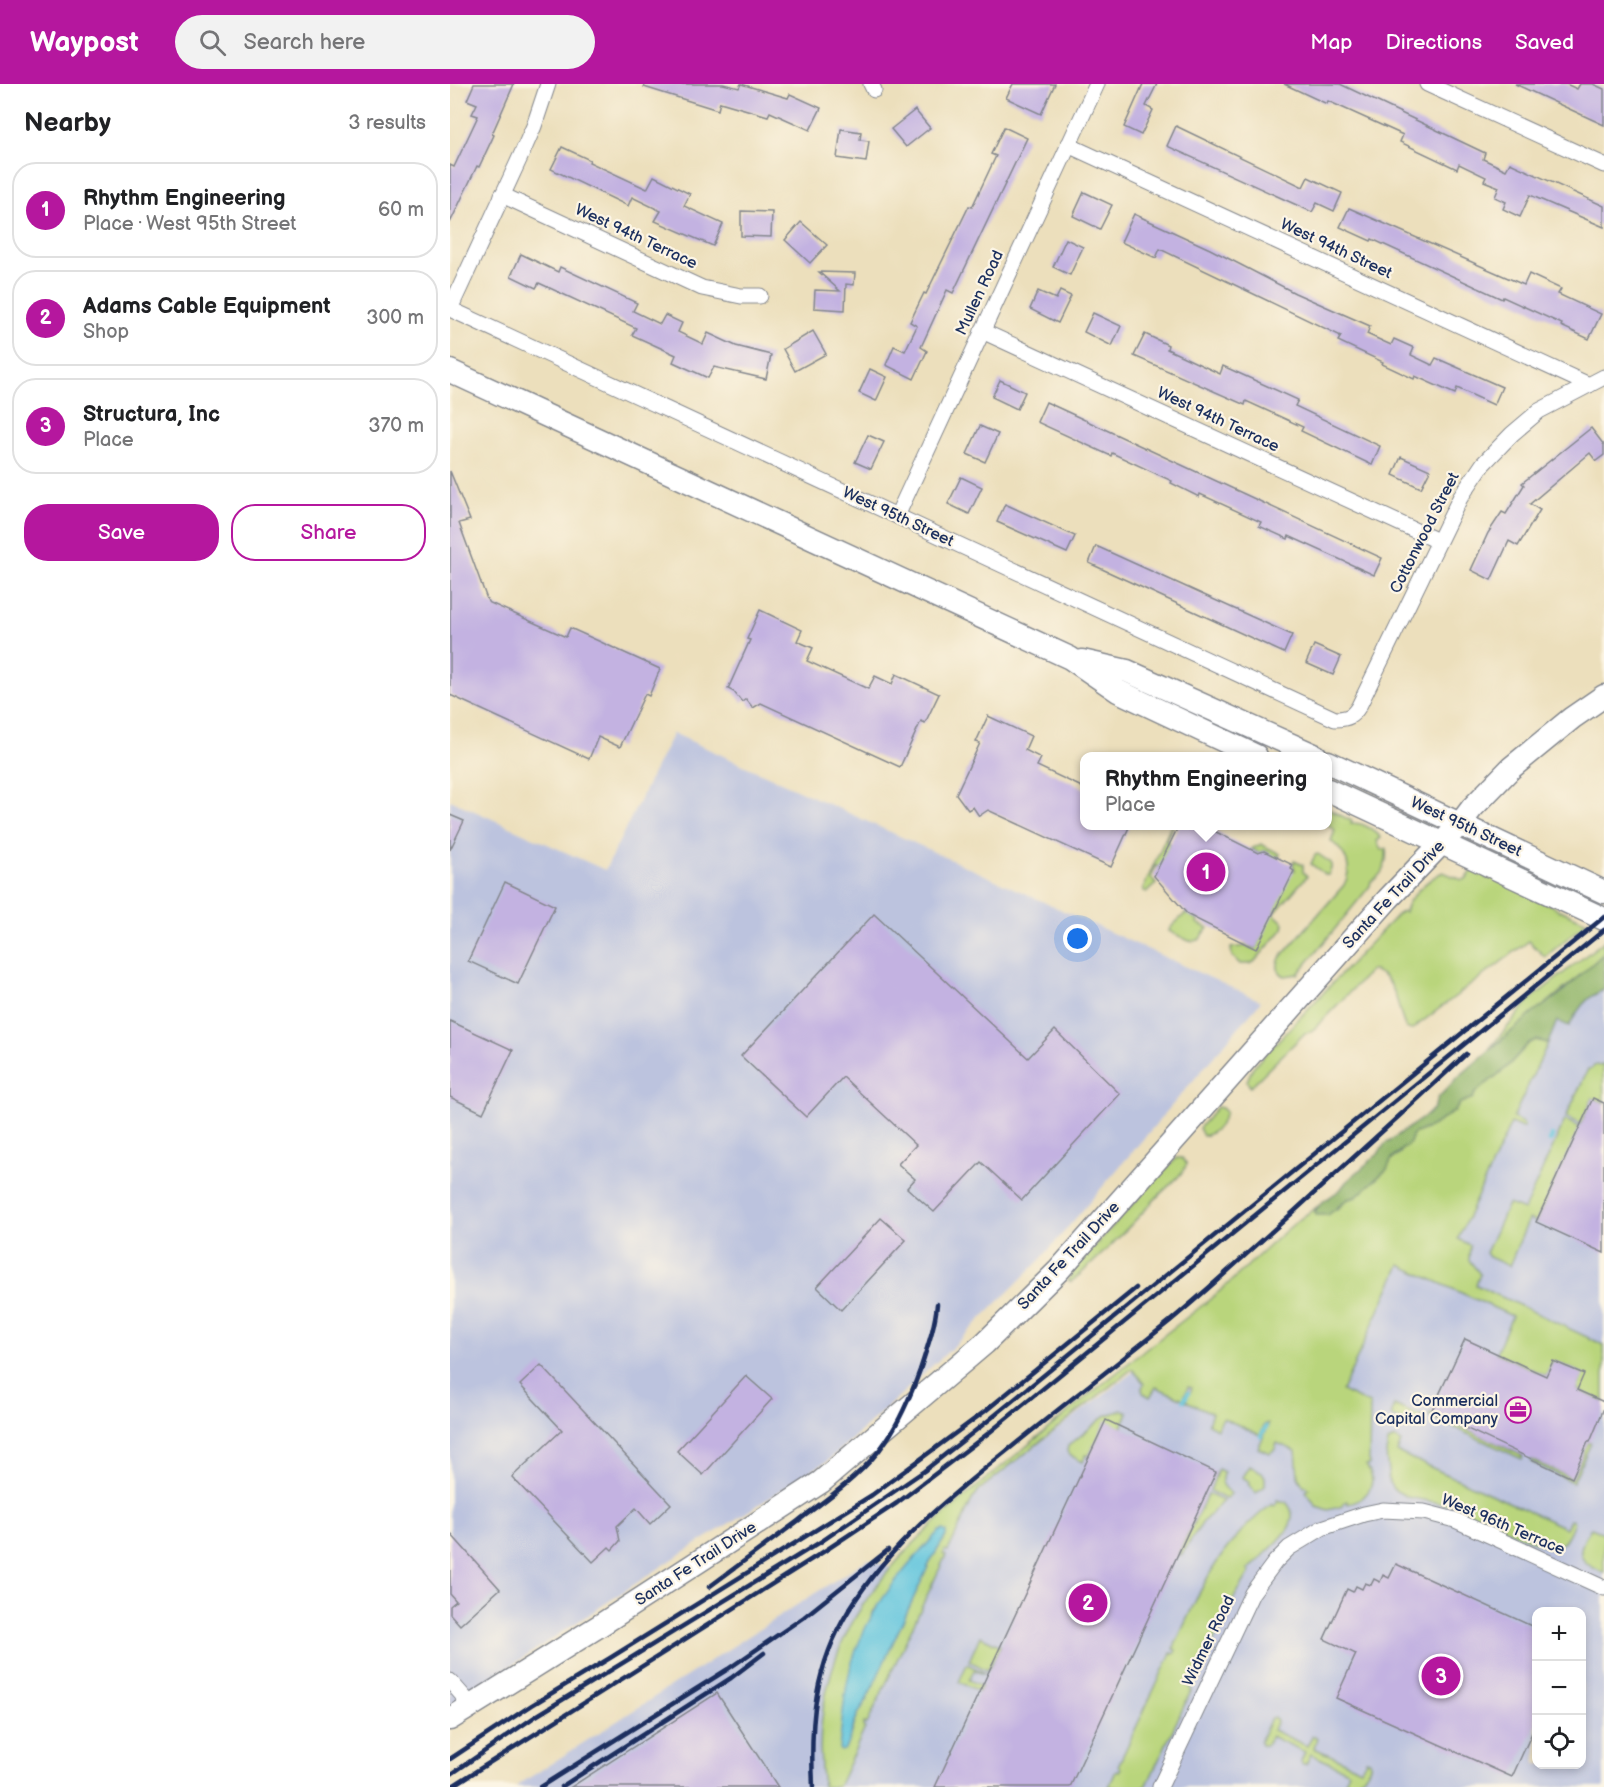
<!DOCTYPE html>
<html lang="en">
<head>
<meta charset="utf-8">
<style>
  :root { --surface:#fff; --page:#f2f2f2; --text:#202124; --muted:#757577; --line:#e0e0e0; --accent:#b5179e }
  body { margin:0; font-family:"Balsamiq Sans",sans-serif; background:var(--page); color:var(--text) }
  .controls { position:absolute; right:18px; bottom:18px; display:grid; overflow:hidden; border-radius:12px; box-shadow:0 3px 9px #0003 }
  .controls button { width:54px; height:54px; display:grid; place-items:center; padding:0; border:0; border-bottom:2px solid var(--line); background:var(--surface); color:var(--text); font:30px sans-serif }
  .you { position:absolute; left:628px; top:855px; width:21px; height:21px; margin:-15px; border:4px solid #fff; border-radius:50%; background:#1a73e8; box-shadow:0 0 0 9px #1a73e833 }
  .badge { display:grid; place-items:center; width:39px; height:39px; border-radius:50%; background:var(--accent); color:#fff; font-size:20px; font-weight:700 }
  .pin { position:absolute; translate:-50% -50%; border:3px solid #fff; box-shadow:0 2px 6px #0006 }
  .popup { position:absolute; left:630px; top:668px; width:252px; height:78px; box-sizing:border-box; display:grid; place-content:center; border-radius:12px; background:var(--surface); filter:drop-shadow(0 2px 4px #0005); font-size:20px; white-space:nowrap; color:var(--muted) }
  .popup b { font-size:22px; color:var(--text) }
  .popup::after { content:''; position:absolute; left:50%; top:100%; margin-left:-12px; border:12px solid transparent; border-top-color:var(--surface) }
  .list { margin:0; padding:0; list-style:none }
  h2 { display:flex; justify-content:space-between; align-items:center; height:78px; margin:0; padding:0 24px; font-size:26px }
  h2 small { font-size:20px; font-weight:400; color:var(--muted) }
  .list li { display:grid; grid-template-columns:39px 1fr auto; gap:18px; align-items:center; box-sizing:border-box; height:96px; margin:0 12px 12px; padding:0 12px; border:2px solid var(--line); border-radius:24px }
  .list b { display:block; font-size:22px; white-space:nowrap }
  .list p { margin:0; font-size:20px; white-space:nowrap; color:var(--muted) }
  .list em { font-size:20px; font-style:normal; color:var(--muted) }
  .actions { display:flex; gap:12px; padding:18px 24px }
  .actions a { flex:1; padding:14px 0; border:2px solid var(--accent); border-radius:24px; text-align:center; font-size:21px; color:var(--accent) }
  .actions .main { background:var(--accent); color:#fff }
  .icon { flex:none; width:33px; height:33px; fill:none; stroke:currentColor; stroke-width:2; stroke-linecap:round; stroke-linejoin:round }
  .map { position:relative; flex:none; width:1154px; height:1703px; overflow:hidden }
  header { display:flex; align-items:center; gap:36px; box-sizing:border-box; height:84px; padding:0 30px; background:var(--accent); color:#fff }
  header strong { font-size:28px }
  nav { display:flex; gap:33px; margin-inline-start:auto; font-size:21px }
  .search { width:420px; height:54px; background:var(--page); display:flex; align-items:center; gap:15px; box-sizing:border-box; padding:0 21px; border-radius:33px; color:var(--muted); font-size:22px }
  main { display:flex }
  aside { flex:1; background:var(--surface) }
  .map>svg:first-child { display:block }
  .industrial { fill:#bcc3de; fill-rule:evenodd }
  .green { fill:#b9d57b; stroke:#6a826c; stroke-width:1.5; fill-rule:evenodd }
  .forest { fill:#92b66b; stroke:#567264; stroke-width:1.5 }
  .water { fill:#5fc4dd; stroke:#3d7a9e; stroke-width:1.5 }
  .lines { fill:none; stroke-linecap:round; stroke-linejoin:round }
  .stream { stroke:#5fc4dd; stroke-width:4.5 }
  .building { fill:#c3b2e1 }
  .minor-casing { stroke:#84878d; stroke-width:17 }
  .secondary-casing { stroke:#84878d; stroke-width:25 }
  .minor { stroke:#fff; stroke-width:15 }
  .secondary { stroke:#fff; stroke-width:22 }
  .rail { stroke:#1b2f5e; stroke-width:4.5 }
  .labels { text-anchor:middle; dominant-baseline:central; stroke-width:4.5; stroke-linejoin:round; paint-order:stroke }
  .street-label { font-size:16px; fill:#1b2f5e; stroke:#fcf5e5 }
  .poi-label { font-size:16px; fill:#1b2f5e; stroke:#fcf5e5; text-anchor:end }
</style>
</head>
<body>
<header>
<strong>Waypost</strong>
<div class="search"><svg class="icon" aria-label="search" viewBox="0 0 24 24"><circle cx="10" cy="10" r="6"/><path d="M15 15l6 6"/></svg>Search here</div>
<nav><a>Map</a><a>Directions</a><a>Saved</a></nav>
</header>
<main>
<aside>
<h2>Nearby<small>3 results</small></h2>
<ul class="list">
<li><span class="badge">1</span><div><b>Rhythm Engineering</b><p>Place · West 95th Street</p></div><em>60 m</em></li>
<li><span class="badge">2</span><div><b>Adams Cable Equipment</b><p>Shop</p></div><em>300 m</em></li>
<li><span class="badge">3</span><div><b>Structura, Inc</b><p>Place</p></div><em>370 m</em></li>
</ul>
<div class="actions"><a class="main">Save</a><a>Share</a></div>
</aside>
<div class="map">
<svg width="1154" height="1703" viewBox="0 0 1154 1703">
  <rect width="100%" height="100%" fill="#fcf5e5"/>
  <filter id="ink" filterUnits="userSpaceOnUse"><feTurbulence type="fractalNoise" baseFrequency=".0167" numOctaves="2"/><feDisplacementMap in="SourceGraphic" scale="12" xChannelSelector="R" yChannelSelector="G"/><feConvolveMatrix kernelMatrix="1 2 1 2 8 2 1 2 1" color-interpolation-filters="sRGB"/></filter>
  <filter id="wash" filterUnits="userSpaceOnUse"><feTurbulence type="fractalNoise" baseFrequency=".008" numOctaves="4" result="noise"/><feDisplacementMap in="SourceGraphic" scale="24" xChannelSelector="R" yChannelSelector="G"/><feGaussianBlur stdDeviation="1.35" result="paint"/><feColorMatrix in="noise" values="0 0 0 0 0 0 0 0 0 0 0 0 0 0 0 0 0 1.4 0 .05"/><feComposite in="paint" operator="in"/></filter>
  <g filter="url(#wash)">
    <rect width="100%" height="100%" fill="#ecdfbc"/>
    <!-- industrial -->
    <g class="industrial">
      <polygon points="223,649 811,917 590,1176 503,1263 379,1376 220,1477 0,1622 0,716 155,786"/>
      <path d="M1154,886V1703H65L418,1475L444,1485L513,1421L557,1384L755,1233ZM1086,1528H1132V1680H1086Z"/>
    </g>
    <!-- green -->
    <g class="green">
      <path d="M878,725L902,737L901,740C910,737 924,745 931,754L927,757L931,766L936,765C938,779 932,793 921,797L920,802L848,890L835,892C827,888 826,882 830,874L894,801C904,782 895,768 881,757L885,746L878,741Z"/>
      <polygon points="721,742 723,742 716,756 720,761 709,783 705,782 701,794 706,800 697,808 694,807 693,805"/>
      <polygon points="811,760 830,770 827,776 816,767 812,767 811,770 801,765"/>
      <polygon points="868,770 881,779 881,785 878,791 876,791 861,780 865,771"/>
      <polygon points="844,777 853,781 853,788 857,792 824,830 834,839 833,845 804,878 799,880 790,880 782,872 781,864 795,862 806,865 841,786 845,786 843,781"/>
      <path d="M1024,785L1037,792L1036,794L1038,795L1040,793L1107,824L1109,827L1110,826L1137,838L1095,873L1079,857L961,946L956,944C946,926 949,893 921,886L861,948L855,949L800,1003L797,997L803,983L947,831L953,827L955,828C957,814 978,795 993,788L1012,796L1016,795Z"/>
      <polygon points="736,829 748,836 747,839 758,844 749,856 739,857 719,847 720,844"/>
      <path d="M1154,857V869C1118,904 1078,934 1039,965L1081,915Z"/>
      <path d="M1086,956L1098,959L1063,1034L1073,1039L1074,1042L1072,1044L1061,1039L1008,1155L1020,1161L1019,1176L1030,1190L1026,1201L1154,1261V1318L1127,1306L1133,1290L1103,1277L1096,1292L1046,1269L1062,1232L950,1181L892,1307L920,1320L919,1381H916C916,1384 918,1386 920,1388C927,1404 912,1418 898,1420L897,1417L893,1419V1422L878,1426L866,1422L856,1407L859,1405L856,1402L854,1403L848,1393L846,1367L827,1359L825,1365L820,1369L808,1364L818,1343V1339L814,1341L810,1351L773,1334L767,1345L758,1340L762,1329L736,1317L742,1304L738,1303L733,1315L706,1303L700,1313L693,1309L692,1304L694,1299L682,1285L529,1406L522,1416L498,1467L495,1466L493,1470L496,1471L417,1640L414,1639L413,1643L415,1644L388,1703H373C364,1642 377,1576 411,1524C452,1460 514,1413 572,1366C610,1335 647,1304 685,1274C711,1253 738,1233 764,1212C799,1183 829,1148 867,1123L865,1127L887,1126L898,1115L906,1113L937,1085L940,1077L950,1069L963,1050L980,1043L1004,1027L1010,1019L1023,1014L1025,1009L1056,984L1079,959ZM496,1452L481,1476L417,1615L407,1632L402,1649L423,1528L467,1471Z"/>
      <polygon points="1153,980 1154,1019 1143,1014 1131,1040 1116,1033 1138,985 1141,985 1145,981 1151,982"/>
      <path d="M767,1023L772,1024L776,1028C772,1040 766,1049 753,1052L749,1044Z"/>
      <polygon points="1115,1036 1130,1043 1086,1138 1079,1135 1059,1182 1039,1173 1036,1169 1058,1120 1074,1126"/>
      <path d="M727,1074H732L737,1080C731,1093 720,1100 710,1110C681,1141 653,1171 621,1198L617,1196L630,1178L702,1099Z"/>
      <polygon points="944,1321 974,1334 969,1345 941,1332"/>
      <polygon points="672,1326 678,1329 671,1344 656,1337 639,1372 636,1371 633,1378 619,1371 617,1367 618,1362 655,1332"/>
      <polygon points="981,1328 1073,1372 1072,1375 979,1332"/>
      <path d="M944,1354L951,1358L947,1368L1116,1444L1120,1436H1123L1124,1438C1118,1452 1115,1464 1098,1464L1005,1423L1006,1421L1003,1419L999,1421L957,1413L943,1405L939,1398L936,1369L938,1358Z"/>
      <polygon points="1138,1358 1141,1359 1123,1398 1081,1378 1082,1376 1085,1377 1122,1394"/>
      <polygon points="799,1382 812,1388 815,1393 815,1402 806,1409 798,1400 800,1398 792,1393"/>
      <path d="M768,1385L774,1388C769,1398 773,1402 781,1410L775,1415L760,1407Z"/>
      <polygon points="758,1410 773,1417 753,1438 731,1471 728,1470"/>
      <path d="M827,1416L836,1418C854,1437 828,1457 815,1470C809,1476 805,1482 798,1485L800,1487L799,1490L785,1512L746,1595L743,1600H740L739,1603L741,1604V1607L696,1703H659L666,1687L669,1688L671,1684L668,1682L721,1569L724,1570L726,1566L723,1565C752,1503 766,1463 822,1420L824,1422L827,1419Z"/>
      <path d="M1141,1444L1154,1449V1489C1128,1478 1124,1469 1141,1444Z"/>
      <polygon points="530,1552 551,1562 537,1586 519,1577"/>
      <polygon points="517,1580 535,1589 534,1590 524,1586 519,1596 532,1602 529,1607 509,1598"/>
      <path d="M824,1633L827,1636L823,1646L857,1662L862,1652H865L867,1654L864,1664L911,1685L916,1676H920C922,1689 909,1698 897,1700L895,1698L899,1688L861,1670L856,1680H852L851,1677L855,1668L821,1652L816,1662L811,1661L810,1658L821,1634Z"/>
    </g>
    <!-- forest -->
    <path class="forest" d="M1154,869V906C1135,913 1128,926 1119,942L1107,937L1098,959L1086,956L1079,959L1056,984L1025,1009L1023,1014L1010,1019L1005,1027L980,1043L963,1050L960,1059L943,1073L937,1085L906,1113L898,1115L878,1131H866L865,1127L871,1119L890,1106L896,1098L928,1070L935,1060L977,1031L984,1024L988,1014L1006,995L1083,929L1110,910Z"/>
    <!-- water -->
    <path class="water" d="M493,1446L496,1448V1452L481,1476L417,1615L407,1632L397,1661L394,1666L391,1667L389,1665C393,1629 395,1590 410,1556C427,1514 459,1480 489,1447Z"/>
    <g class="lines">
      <!-- stream -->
      <g class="stream">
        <polyline points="1100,1057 1102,1052"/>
        <polyline points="734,1316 738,1309"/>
        <polyline points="811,1352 816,1343"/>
      </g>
    </g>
    <g id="blocks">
      <!-- building -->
      <g class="building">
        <polygon points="24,0 64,0 42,50 44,51 29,83 27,82 0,139 0,81 4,83 28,32 22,30 27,20 17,16"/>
        <polygon points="195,0 273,0 289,4 291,0 338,14 340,10 371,24 360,46 320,28 318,32 270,18 268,26 194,3"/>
        <polygon points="563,0 605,0 591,30 556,14"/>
        <polygon points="693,0 707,0 696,22 703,26 691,51 674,43"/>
        <polygon points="834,0 890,0 1035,69 1033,75 1056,86 1060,79 1154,122 1154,143 1080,111 1070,133 1053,125 1056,118 1045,113 1049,103 1034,97 1036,93 1009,80 1007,85 950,58 953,51 878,17 877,20"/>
        <polygon points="1065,0 1116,0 1127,5 1130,0 1143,0 1154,5 1154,41"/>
        <polygon points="465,26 480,44 456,63 441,45"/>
        <polygon points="726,42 853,103 858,93 892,109 884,127 867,119 862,128 717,62"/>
        <polygon points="554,43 577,54 503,209 497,206 471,263 477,267 464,295 436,281 444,262 455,267 467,242 460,238 474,209 476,210 519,122 522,123 546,72 541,70"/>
        <polygon points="391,45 411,48 410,56 419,57 416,78 387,74"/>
        <polygon points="112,63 140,76 139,78 197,105 204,92 240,110 234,122 273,140 263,162 205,137 211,127 182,113 178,122 101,85"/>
        <polygon points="634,108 662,121 650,145 623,132"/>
        <polygon points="899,124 1074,201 1079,190 1111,205 1108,210 1151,230 1139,255 1111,242 1112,240 1053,213 1052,215 922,155 921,157 890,143"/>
        <polygon points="291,127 322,128 321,153 291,152"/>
        <polygon points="684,130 760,165 845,209 920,242 917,250 941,261 944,255 964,264 961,271 982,281 986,274 1052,303 1044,321 1007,304 1005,310 965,292 964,295 932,280 933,278 888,257 891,252 710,165 706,174 671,158"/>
        <polygon points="351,138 377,161 360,179 335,156"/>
        <polygon points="616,155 633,163 620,191 603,183"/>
        <polygon points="71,170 108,188 110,183 187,219 183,227 210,240 215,231 232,239 228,248 253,260 258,249 286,262 321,271 316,295 264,283 258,294 223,278 226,271 182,251 186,244 89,199 86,204 61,192"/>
        <polygon points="369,188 405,189 404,201 396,200 395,226 364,224 365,206 390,207"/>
        <polygon points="588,207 606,215 610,207 621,212 608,239 580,225"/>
        <polygon points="643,229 671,242 662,262 634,248"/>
        <polygon points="363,247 376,270 345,287 333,265"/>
        <polygon points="695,250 718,261 717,265 770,290 773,282 848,316 845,322 930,362 922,381 851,347 853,343 796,317 795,321 684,272"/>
        <polygon points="420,285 437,293 426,317 409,309"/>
        <polygon points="550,296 575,308 567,325 542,313"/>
        <polygon points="596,318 932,474 924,491 839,452 838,455 809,442 811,438 750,410 749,413 721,399 722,397 662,369 661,372 587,338"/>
        <polygon points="530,342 548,350 535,378 517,370"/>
        <polygon points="1141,344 1154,361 1154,371 1146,377 1140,369 1080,420 1090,426 1068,462 1059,457 1041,496 1021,486 1038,449 1052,428 1056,430 1074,401 1072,399"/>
        <polygon points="418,351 434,358 421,385 405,378"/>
        <polygon points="951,373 980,386 971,404 943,391"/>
        <polygon points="0,387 20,436 9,439 38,518 116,553 120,544 210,585 199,612 195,610 170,663 148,653 139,675 0,611"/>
        <polygon points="511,393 532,403 519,430 498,420"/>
        <polygon points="555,420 625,452 617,469 547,438"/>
        <polygon points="646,462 842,551 834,569 639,479"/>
        <polygon points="310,526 352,546 347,557 363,564 357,577 418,605 425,592 442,600 446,590 489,610 475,639 471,637 450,683 311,619 303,624 296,615 292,618 284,608 278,605 300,556 297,555"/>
        <polygon points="864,561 891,573 883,591 856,579"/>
        <polygon points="538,632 581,652 575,666 591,674 587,682 634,704 634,741 680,741 661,783 538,726 529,732 523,723 518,726 506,710 530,659 526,658"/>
        <polygon points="0,731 14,737 0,766"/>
        <polygon points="729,741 763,741 764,747 808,769 814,767 843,781 841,785 844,787 806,865 738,831 704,792"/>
        <polygon points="55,798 105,822 68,900 18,877"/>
        <polygon points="424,830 578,974 605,946 670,1010 572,1116 531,1078 484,1128 457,1104 465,1095 448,1080 466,1061 393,993 356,1033 291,972"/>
        <polygon points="0,937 63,966 33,1029 0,1013"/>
        <polygon points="1143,1014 1154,1019 1154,1169 1086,1138"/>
        <polygon points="431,1134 456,1156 391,1226 367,1203"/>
        <polygon points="1015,1255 1096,1292 1103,1277 1134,1290 1127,1306 1154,1318 1154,1324 1140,1358 1138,1358 1122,1394 981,1328"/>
        <polygon points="91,1281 221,1420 200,1440 186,1424 167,1442 170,1457 162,1466 159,1463 143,1478 62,1393 112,1346 70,1301"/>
        <polygon points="296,1292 322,1315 253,1391 227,1367"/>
        <polygon points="656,1336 766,1388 620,1703 485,1703"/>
        <polygon points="0,1449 50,1505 10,1541 0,1530 0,1522 6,1517 0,1510"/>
        <polygon points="946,1480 1086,1544 1086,1640 1062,1693 886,1614 906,1570 874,1555 897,1505 903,1508 906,1502 912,1505 915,1499 921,1501 924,1495 930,1498 933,1491 939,1494"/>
        <polygon points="267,1609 328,1703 121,1703"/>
      </g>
    </g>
  </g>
  <g filter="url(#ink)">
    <use href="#blocks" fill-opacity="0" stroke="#84878d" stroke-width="1.5"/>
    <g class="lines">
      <!-- minor casing -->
      <g class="minor-casing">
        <g id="minor">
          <polyline points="421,0 424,6"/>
          <polyline points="977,0 1154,81"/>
          <polyline points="618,61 1139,301"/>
          <polyline points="52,111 252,204 291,212 310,212"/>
          <path d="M0,225L885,635C898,635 903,632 909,622L1010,414L1033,380L1062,350L1089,327L1154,293"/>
          <polyline points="0,225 73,67 84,42 98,0"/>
          <polyline points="532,247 988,457"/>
          <polyline points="447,432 647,0"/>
          <polyline points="0,1597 21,1621"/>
          <polyline points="710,1703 802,1509 825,1478 839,1464 872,1444 914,1430 933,1426 974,1428 1005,1436 1041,1452 1154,1504"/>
        </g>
      </g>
      <!-- secondary casing -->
      <g class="secondary-casing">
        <g id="secondary">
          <polyline points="0,287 620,574 668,607 806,672"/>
          <polyline points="632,577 677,587 866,672"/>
          <polyline points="878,678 1154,808"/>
          <polyline points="878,706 1154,835"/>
          <polyline points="0,1635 149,1542 371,1398 535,1259 608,1187 938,815 1010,740 1022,724 1061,684 1122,634 1154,612"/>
        </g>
      </g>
      <!-- minor -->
      <use href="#minor" class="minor"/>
      <!-- secondary -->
      <use href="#secondary" class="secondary"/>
      <!-- rail -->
      <g class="rail">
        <path d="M259,1503C289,1481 318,1459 348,1437C379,1413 414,1390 436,1357C451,1335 461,1311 470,1286C477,1264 485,1243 487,1220"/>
        <polyline points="0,1675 82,1621 160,1574 422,1411 534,1328 686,1204"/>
        <polyline points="0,1691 86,1632 372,1457 474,1387 539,1336 1154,833"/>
        <polyline points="1,1703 373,1468 447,1419 540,1348 1154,846"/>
        <polyline points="90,1703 278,1585 354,1533 438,1466"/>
        <polyline points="111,1703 281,1594 314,1569"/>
        <path d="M363,1703C360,1638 364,1583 399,1526C440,1459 504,1409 564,1361C616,1319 669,1278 720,1237C761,1203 800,1167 839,1132C898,1078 958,1025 1016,970"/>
      </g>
    </g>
  </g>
  <!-- icons -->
  <defs>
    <g id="office-ring" transform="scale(1.35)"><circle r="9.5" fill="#fcf5e5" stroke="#b5179e" stroke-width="1.5"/><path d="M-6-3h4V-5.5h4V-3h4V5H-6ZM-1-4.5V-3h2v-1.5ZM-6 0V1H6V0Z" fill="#b5179e"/></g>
  </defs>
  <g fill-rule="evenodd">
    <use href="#office-ring" x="1068" y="1326"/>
  </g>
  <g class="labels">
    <!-- street labels -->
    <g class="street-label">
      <text transform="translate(186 153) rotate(25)">West 94th Terrace</text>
      <text transform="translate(886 165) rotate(25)">West 94th Street</text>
      <text transform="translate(530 209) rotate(-65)">Mullen Road</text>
      <text transform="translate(768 336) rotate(25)">West 94th Terrace</text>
      <text transform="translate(448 433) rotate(25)">West 95th Street</text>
      <text transform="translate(975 449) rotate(-63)">Cottonwood Street</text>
      <text transform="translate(1016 743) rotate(25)">West 95th Street</text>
      <text transform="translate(944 811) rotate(-47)">Santa Fe Trail Drive</text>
      <text transform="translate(619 1172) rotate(-47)">Santa Fe Trail Drive</text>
      <text transform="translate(1053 1441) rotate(23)">West 96th Terrace</text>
      <text transform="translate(246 1480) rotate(-33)">Santa Fe Trail Drive</text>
      <text transform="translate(759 1557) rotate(-64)">Widmer Road</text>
    </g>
    <!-- poi labels -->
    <g class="poi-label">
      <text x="1048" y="1317">Commercial<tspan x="1048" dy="18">Capital Company</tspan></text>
    </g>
  </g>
</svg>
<div class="controls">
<button>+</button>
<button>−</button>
<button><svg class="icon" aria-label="locate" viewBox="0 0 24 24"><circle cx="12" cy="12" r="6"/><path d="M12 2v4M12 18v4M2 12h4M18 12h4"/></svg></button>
</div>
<div class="you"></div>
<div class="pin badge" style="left:756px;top:788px">1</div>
<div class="popup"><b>Rhythm Engineering</b>Place</div>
<div class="pin badge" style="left:638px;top:1519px">2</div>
<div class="pin badge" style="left:991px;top:1592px">3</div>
</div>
</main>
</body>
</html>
